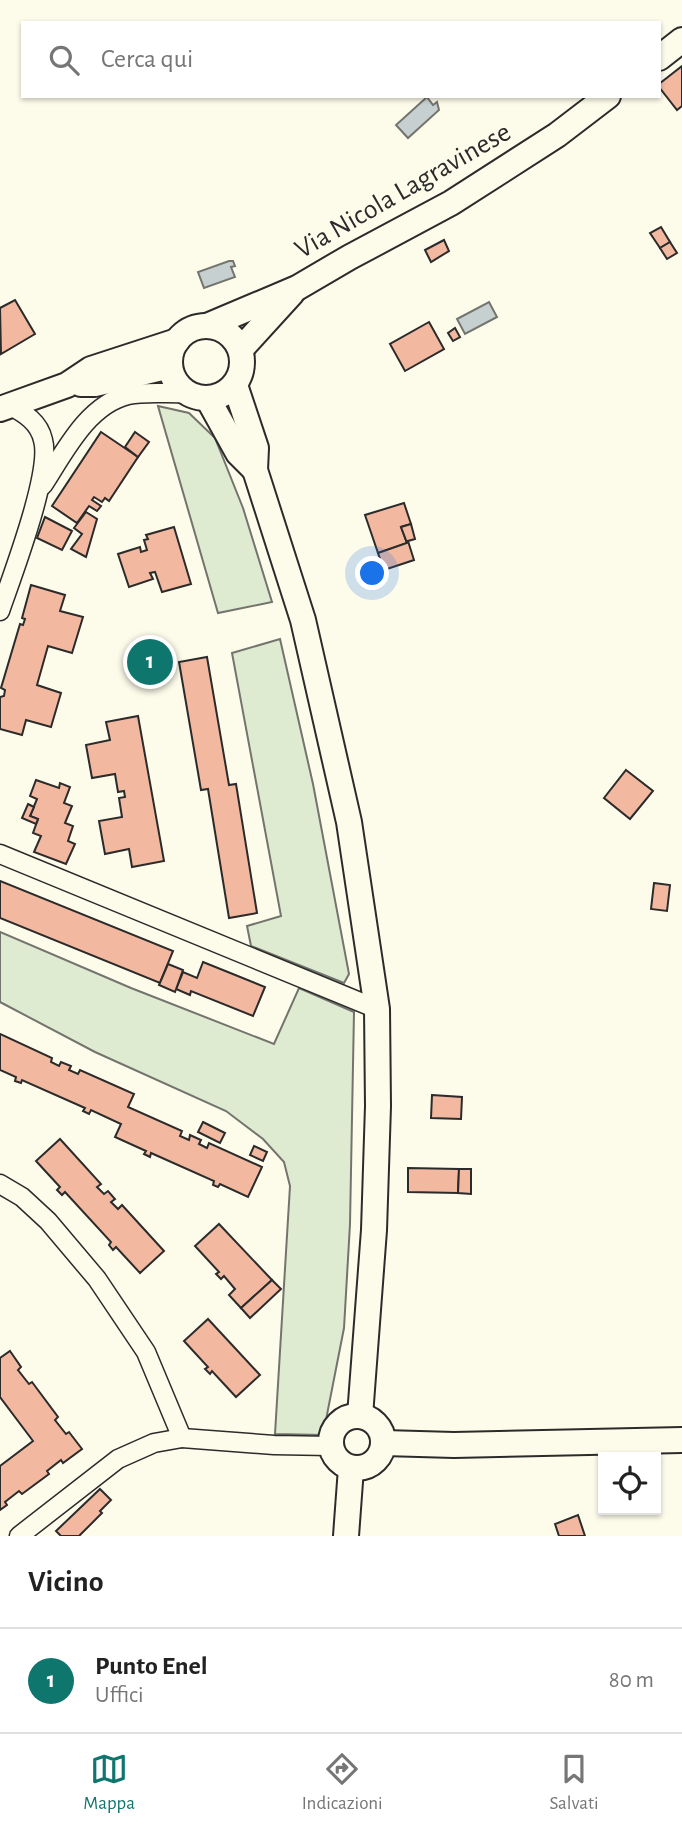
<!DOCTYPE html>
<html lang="it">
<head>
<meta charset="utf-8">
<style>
  :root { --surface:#fff; --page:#f6f6f6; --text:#222; --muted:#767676; --line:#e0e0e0; --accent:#0f766e }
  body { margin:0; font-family:"Alegreya Sans",sans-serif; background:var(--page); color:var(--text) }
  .controls { position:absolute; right:21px; bottom:21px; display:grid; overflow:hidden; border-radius:0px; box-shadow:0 2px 5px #0004 }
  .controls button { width:63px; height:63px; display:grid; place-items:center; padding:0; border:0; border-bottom:2px solid var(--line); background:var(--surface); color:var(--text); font:35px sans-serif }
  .you { position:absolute; left:373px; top:574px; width:24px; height:24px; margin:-18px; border:5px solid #fff; border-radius:50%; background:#1a73e8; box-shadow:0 0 0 10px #1a73e833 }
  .badge { display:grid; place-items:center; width:46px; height:46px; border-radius:50%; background:var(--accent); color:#fff; font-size:23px; font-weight:700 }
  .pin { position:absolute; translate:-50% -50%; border:4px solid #fff; box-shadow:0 2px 7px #0006 }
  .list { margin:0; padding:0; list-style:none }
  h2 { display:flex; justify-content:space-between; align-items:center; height:91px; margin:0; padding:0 28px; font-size:30px }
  h2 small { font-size:23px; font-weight:400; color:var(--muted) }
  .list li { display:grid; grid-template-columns:46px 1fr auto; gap:21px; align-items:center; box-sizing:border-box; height:105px; padding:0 28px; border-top:2px solid var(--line) }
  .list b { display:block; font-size:26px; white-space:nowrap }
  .list p { margin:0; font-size:23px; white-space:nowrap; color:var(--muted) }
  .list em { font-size:23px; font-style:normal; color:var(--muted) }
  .icon { flex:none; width:38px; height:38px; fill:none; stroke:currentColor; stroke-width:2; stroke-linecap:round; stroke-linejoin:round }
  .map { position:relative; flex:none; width:682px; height:1536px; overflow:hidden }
  .search { position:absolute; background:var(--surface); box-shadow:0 2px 5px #0004; left:21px; right:21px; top:21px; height:77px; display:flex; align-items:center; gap:18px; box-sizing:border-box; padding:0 24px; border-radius:0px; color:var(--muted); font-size:26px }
  .sheet { height:196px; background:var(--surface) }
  nav { display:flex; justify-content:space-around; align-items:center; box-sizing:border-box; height:98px; border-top:2px solid var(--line); background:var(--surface); font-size:19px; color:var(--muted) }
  nav a { display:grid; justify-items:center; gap:4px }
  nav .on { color:var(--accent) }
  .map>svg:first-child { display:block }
  .green { fill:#deebd1; stroke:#74746e; stroke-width:2 }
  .water { fill:#c7d0d0; stroke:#74746e; stroke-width:2 }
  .building { fill:#f2b8a0; stroke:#2b2b2b; stroke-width:2 }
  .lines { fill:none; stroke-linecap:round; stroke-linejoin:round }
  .street-casing { stroke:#2b2b2b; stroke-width:21 }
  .secondary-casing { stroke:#2b2b2b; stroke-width:28 }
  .street { stroke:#fdfbea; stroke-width:18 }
  .secondary { stroke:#fdfbea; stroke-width:24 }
  .labels { text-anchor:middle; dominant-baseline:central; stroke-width:5; stroke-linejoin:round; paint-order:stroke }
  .street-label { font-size:28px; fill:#2b2b2b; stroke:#fdfbea }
</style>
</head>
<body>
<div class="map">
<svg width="682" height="1536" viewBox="0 0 682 1536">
  <rect width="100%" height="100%" fill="#fdfbea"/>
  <!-- green -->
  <g class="green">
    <polygon points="158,406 189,413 215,438 243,508 272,602 218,613"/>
    <polygon points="280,639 313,784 349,974 344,983 251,946 247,926 281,916 232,653"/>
    <polygon points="0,932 131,988 274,1044 299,988 354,1012 350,1224 344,1328 323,1435 275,1434 290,1186 284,1162 263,1139 226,1111 95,1052 0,1002"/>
  </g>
  <!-- water -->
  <g class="water">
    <polygon points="427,97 433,105 437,102 439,110 408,138 396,125"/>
    <polygon points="229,261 233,261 235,266 231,267 235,277 204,288 198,272"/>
    <polygon points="489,302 497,317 465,334 457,319"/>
  </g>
  <!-- building -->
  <g class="building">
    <polygon points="682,66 682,106 677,110 659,87 659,84"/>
    <polygon points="661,227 670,242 660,248 650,233"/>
    <polygon points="444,240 449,251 431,262 425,250"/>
    <polygon points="670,242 677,253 667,259 660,248"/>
    <polygon points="15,300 35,334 1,354 0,308"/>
    <polygon points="429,322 444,349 405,371 390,344"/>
    <polygon points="455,328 460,337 453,341 448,333"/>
    <polygon points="101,432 138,457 109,501 105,498 102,502 94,497 92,500 101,506 97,511 89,506 77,523 52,506"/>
    <polygon points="135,432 149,442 138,457 125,447"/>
    <polygon points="404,503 411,524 401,527 407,543 378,553 365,515"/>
    <polygon points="86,512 97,519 86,557 71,549 82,534 74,528"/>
    <polygon points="45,517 72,531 62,550 37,538"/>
    <polygon points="411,524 415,539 408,541 414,560 384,570 378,553 407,543 401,527"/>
    <polygon points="174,527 191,584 162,592 155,572 150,573 153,579 129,587 118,554 140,547 141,552 147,550 144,540 148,539 146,535"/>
    <polygon points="31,585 65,595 60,611 83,617 72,653 48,646 37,685 61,693 51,727 26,720 22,735 0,729 0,697 4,696 5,690 1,688 20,624 23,625 25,619 22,618"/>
    <polygon points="207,657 229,785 236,784 257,913 229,918 208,789 201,790 179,662"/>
    <polygon points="138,716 164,861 132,867 129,849 105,854 99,821 122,817 119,798 125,797 124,791 118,792 115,774 92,778 86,745 110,740 106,722"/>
    <polygon points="626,770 653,791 630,819 604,798"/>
    <polygon points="36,780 59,788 60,783 70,787 64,803 72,806 65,823 73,826 68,841 75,844 66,864 34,852 41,836 33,833 38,819 30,816 37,799 30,796"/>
    <polygon points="28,804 34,807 30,816 38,819 36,824 22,818"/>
    <polygon points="0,881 173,951 160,983 0,918"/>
    <polygon points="654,883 670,885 667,911 651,909"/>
    <polygon points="203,962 265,987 253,1016 191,991 190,995 176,989 183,972 197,978"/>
    <polygon points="168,964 183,970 175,992 159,985"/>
    <polygon points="0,1034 52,1058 51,1062 59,1066 61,1062 71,1066 69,1070 78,1074 80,1070 134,1094 128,1107 182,1131 180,1136 189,1140 190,1135 201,1140 199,1144 207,1148 209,1143 262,1167 248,1197 220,1184 218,1187 213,1185 214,1181 151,1153 150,1157 144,1154 146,1151 115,1137 121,1124 91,1110 89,1114 83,1111 85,1108 22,1080 21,1083 15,1081 16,1077 0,1070"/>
    <polygon points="432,1095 462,1097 461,1119 431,1118"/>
    <polygon points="203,1122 225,1133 220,1143 198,1132"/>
    <polygon points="60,1139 101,1184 97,1187 104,1194 108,1191 115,1199 111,1202 118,1209 122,1205 164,1251 140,1273 116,1247 113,1250 109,1245 111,1242 65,1192 62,1195 57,1190 60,1187 36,1161"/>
    <polygon points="254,1146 267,1152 263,1161 250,1155"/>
    <polygon points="408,1168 459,1169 458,1193 408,1192"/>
    <polygon points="459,1169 471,1169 471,1194 458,1193"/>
    <polygon points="219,1224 272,1280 241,1308 229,1295 235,1289 224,1276 221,1279 216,1274 219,1272 195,1246"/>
    <polygon points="272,1280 281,1289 250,1318 241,1308"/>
    <polygon points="208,1319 260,1375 236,1397 212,1371 210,1374 205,1369 208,1367 184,1341"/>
    <polygon points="10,1351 21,1367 18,1370 29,1384 32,1382 58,1417 55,1420 66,1434 69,1432 82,1449 63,1463 61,1460 47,1471 49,1474 22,1494 19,1491 5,1502 7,1505 0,1510 0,1466 33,1441 0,1397 0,1358"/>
    <polygon points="100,1489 111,1500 100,1511 102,1513 79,1536 61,1536 56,1531"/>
    <polygon points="578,1515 585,1536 559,1536 555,1524"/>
  </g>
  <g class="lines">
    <!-- street casing -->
    <g class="street-casing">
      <g id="street">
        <path d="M43,485C64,453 87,405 128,395C146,391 169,394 188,393"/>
        <path d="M0,611C12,576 52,472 43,440C39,422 25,414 11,406"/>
        <polyline points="0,854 377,1009"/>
        <polyline points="0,1184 22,1197 48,1221 97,1279 146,1352 182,1438 274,1445 331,1446"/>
        <polyline points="19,1536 118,1459 154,1443 182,1438"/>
      </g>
    </g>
    <!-- secondary casing -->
    <g class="secondary-casing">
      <g id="secondary">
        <polyline points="659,58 682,40"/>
        <circle cx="206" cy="362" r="36"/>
        <polyline points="207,326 297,288 350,257 451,203 557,135 608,96"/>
        <polyline points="241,349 292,293"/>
        <polyline points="81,384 95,384 170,366"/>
        <polyline points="235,385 256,448 255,470 303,620 349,822 377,1009 378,1106 374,1230 360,1416"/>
        <polyline points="208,399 238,453 255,470"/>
        <polyline points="0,409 67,385 91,369 177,341"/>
        <circle cx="357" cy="1442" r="26"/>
        <polyline points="384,1443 454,1445 682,1440"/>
        <polyline points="346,1536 351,1468"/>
      </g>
    </g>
    <!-- street -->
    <use href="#street" class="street"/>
    <!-- secondary -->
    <use href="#secondary" class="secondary"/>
  </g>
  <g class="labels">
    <!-- street labels -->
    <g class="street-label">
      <text transform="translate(403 191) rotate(-30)">Via Nicola Lagravinese</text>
    </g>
  </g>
</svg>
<div class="controls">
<button><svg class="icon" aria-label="locate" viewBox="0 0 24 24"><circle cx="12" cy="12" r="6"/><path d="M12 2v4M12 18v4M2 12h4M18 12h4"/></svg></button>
</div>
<div class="you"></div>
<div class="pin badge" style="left:150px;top:662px">1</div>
<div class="search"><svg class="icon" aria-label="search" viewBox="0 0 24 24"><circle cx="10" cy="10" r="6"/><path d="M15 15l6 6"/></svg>Cerca qui</div>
</div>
<section class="sheet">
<h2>Vicino<small></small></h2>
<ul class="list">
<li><span class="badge">1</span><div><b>Punto Enel</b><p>Uffici</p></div><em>80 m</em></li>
</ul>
</section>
<nav>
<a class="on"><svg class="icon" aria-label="map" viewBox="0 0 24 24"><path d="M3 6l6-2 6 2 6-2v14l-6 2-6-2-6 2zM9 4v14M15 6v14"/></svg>Mappa</a>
<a><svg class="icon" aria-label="directions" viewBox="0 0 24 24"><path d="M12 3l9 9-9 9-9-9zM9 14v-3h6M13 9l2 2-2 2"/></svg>Indicazioni</a>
<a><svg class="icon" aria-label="saved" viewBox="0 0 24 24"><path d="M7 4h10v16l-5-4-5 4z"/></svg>Salvati</a>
</nav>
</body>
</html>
